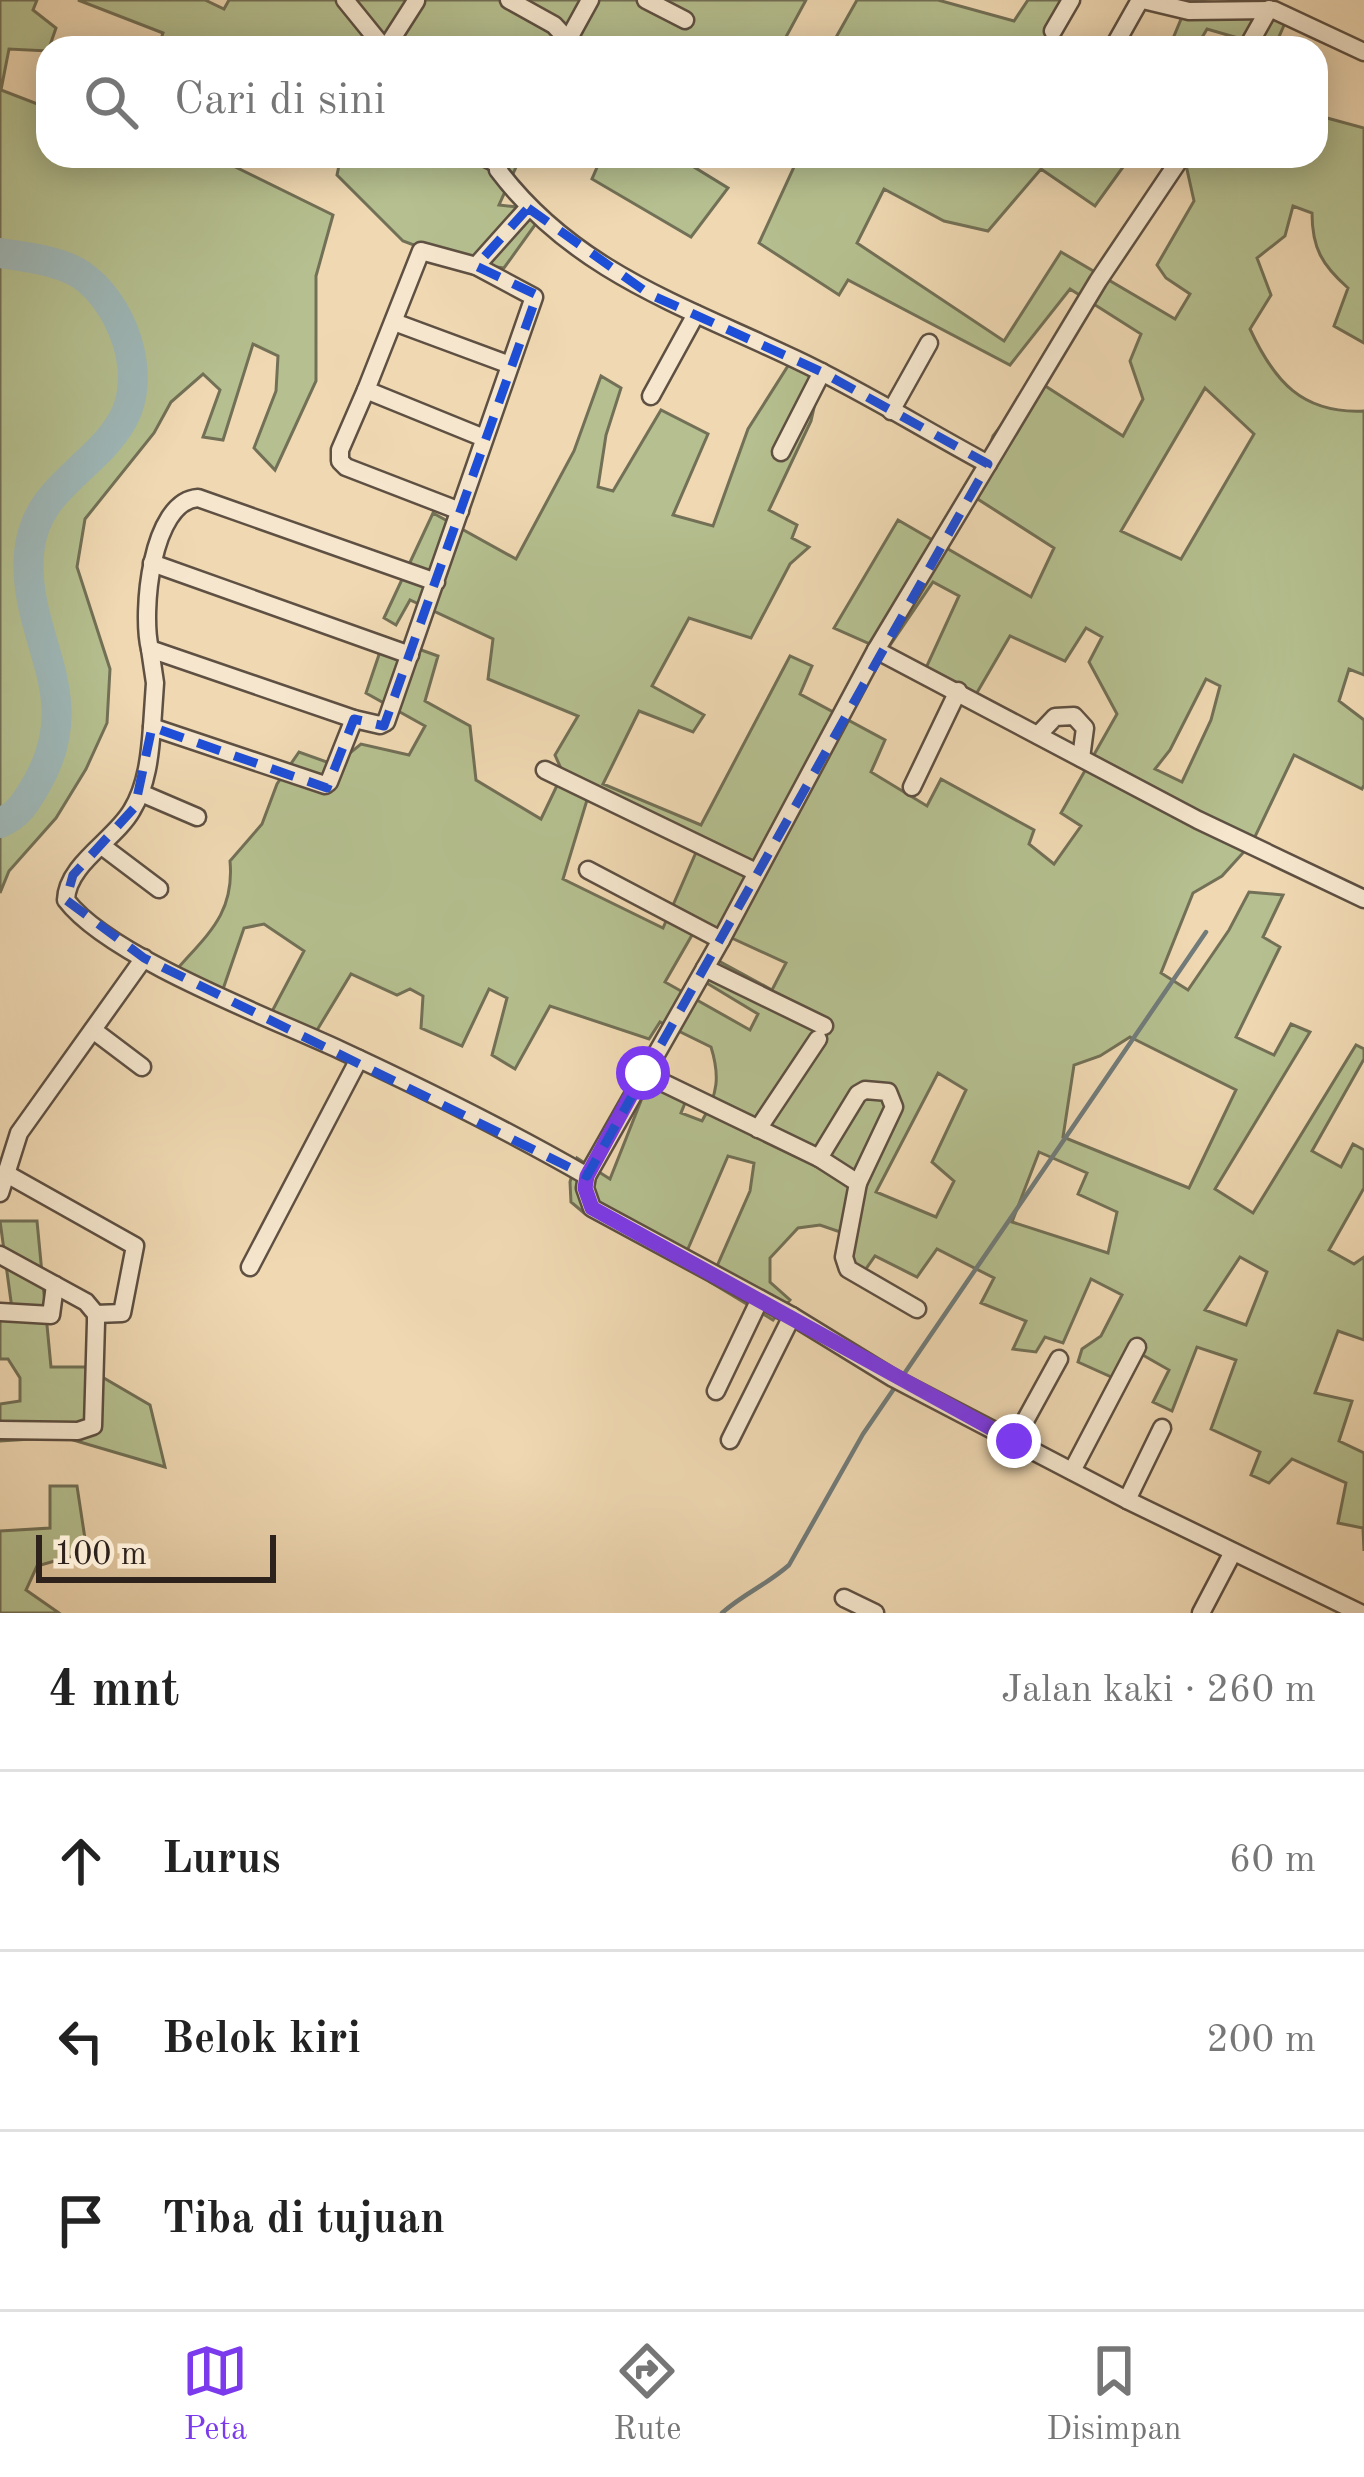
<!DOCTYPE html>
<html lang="id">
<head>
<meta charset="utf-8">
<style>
  :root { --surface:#fff; --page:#f6f6f6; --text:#222; --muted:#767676; --line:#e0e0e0; --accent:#7c3aed }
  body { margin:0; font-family:"Old Standard TT",serif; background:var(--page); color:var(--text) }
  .scale { position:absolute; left:36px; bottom:30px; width:240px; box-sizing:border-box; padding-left:12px; border:6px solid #2e221c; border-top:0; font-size:33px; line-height:42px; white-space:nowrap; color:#2e221c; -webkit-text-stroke:9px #f5e6cd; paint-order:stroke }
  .stop { position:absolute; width:36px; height:36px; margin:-27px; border:9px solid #7c3aed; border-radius:50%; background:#fff }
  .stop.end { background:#7c3aed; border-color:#fff; box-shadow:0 3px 12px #0008 }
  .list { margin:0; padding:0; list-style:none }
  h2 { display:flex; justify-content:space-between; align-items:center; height:156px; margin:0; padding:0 48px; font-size:51px }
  h2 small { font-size:39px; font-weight:400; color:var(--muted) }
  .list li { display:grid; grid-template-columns:78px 1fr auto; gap:36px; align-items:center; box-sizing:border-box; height:180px; padding:0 48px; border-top:3px solid var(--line) }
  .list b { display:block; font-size:45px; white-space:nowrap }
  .list em { font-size:39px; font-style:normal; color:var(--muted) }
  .icon { flex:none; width:66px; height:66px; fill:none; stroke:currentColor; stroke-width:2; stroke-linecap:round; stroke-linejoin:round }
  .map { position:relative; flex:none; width:1364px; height:1613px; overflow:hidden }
  .search { position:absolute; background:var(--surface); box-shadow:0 6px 30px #0003; left:36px; right:36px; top:36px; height:132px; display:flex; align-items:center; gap:30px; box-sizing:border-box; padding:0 42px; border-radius:36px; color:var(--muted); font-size:45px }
  .sheet { height:696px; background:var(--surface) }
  nav { display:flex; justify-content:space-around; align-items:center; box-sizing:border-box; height:168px; border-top:3px solid var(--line); background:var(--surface); font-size:33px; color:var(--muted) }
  nav a { display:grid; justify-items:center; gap:6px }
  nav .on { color:var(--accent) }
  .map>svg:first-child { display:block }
  .green { fill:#b5bf8f; stroke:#727056; stroke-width:3; fill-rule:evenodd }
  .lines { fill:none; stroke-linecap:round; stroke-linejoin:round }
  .stream { stroke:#717b79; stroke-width:4.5 }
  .river { stroke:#9eb7b7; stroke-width:30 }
  .minor-casing { stroke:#5e5042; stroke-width:21 }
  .minor { stroke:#f5e6cd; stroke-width:16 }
  .route { stroke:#7c3aed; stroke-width:15 }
  .marked { fill:none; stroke:#1d4ed8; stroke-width:9; stroke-dasharray:24 15; stroke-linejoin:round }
</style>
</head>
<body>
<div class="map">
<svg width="1364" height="1613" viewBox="0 0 1364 1613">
  <rect width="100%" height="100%" fill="#efd8b2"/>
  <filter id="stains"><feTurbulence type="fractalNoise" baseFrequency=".00167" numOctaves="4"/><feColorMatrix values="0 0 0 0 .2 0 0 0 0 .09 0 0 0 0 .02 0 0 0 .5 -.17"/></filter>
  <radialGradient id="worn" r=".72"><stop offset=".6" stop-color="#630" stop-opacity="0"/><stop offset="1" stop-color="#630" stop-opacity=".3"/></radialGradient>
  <!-- green -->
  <g class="green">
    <polygon points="0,0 37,0 33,10 56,28 48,51 9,49 1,90 48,108 48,156 213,156 333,215 316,276 316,381 275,470 254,448 276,391 278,356 253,344 223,440 203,437 220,390 203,374 171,402 154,433 85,519 77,567 110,669 107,723 86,769 56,818 9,871 0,893"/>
    <polygon points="78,0 205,0 224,9 229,0 806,0 780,48 158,48 163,33"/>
    <polygon points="857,0 938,0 1014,21 1028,0 1062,0 1045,48 830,48"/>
    <polygon points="1189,0 1248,6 1285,23 1274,48 1249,48 1252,42 1207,29 1196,48 1169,48"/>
    <path d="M1316,115L1364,128V343L1334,326L1348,288C1322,265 1312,248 1312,213L1293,206L1285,236L1257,258L1271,295L1250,329C1274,381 1302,414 1364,411V675L1349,669L1339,701L1364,720V785L1362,789L1294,755L1252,843L1222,876L1193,893L1161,973L1188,990L1229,930L1249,892L1283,895L1263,937L1280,947L1236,1037L1274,1055L1291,1024L1310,1032L1215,1189L1253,1213L1356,1045L1364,1049V1059L1312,1151L1341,1167L1353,1144L1364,1150V1188L1329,1250L1354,1264L1364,1257V1340L1338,1331L1315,1393L1352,1401L1339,1441L1364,1453V1551L1363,1528L1338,1523L1346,1483L1292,1459L1269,1483L1251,1475L1260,1452L1211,1429L1236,1360L1197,1347L1172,1411L1153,1402L1169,1370L1134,1350L1116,1379L1078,1362L1082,1349L1101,1336L1122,1295L1091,1279L1063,1343L1045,1337L1036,1352L1013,1349L1026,1321L981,1303L994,1278L937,1249L917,1277L875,1256L863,1273L842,1264L852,1236L820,1225L798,1228L770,1258V1282L790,1300L773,1320L710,1282L750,1191L754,1163L728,1156L681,1265L584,1213L571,1202L570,1182L577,1158L610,1179L654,1068L679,1082L687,1098L681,1113L702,1121C718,1094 720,1076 711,1047L660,1022L649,1039L550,1006L515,1069L492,1055L507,998L489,989L462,1046L421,1028L423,996L410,989L397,995L351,974L311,1040L268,1019L304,951L264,924L244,928L221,995L172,975C205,936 235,916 230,861L262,824L277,784L299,752L335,765L361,744L409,755L425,726L366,693L385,637L438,656L425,701L470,726L476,780L541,819L563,773L555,755L578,716L488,679L493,639L410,600L396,625L384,618L433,513L516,559L574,451L601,376L621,388L606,435L598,487L613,491L661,410L708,434L673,515L713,526L748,429L793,358L822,372L811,421L769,510L797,525L792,538L809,547L790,564L751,638L689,618L652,686L704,715L693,732L639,711L603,784L701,825L790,656L812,666L800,694L885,740L871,772L927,806L941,779L1034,830L1029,844L1054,864L1081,826L1061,813L1117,714L1089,662L1102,637L1086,628L1065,661L1010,636L975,696L925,670L959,596L933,582L886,651L834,628L898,520L1031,597L1054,548L973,496L993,436L1036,380L1123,436L1143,399L1130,361L1141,334L1070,289L1010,365L848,280L839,295L759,243L799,156H1131L1095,206L1041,169L988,231L944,221L884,189L857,243L1004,341L1061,252L1175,319L1190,294L1166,278L1157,265L1194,201L1184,156H1316ZM1205,388L1254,434L1181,559L1121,531ZM1206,679L1220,686L1211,720L1182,782L1155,769L1170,750ZM587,800L697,850L663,928L563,879ZM699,923L786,963L772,990L706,954L695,976L758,1014L750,1030L665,982ZM1130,1037L1236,1090L1189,1188L1063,1137L1074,1065L1100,1056ZM938,1073L966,1090L932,1162L954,1181L936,1217L876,1192ZM1039,1152L1087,1173L1078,1194L1117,1212L1108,1253L1012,1222ZM1240,1257L1267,1272L1246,1325L1205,1310Z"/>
    <polygon points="341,156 521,156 499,205 528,208 540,218 504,268 459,262 403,241 337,175"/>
    <polygon points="602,156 676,156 728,188 691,237 592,179"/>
    <polygon points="0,1221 37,1221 51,1367 85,1367 150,1405 165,1467 63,1437 0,1441 0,1404 20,1401 20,1378 8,1359 0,1359 0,1317 13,1316"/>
    <polygon points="50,1486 77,1486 87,1552 37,1566 26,1590 59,1613 0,1613 0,1531 50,1528"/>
  </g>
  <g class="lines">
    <!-- stream -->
    <path class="stream" d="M722,1613C743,1594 768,1584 789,1565L863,1434L1206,932"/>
    <!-- river -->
    <path class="river" d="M0,253C23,256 60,261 80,274C122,302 149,375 122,421C93,471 35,487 29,553C22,639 89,695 36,785C25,803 20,814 0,823"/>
    <!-- minor casing -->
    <g class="minor-casing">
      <g id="minor">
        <polyline points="345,0 384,48"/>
        <polyline points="509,0 554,25 568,40 564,48"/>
        <polyline points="646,0 685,20"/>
        <polyline points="1143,0 1189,11 1274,10 1364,52"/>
        <polyline points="1053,31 1071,0"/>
        <polyline points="568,40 590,0"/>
        <polyline points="386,48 416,1"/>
        <polyline points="1113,48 1140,0"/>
        <polyline points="1247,48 1269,9"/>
        <polyline points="482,156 498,164"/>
        <path d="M503,156L498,170C575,272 684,306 795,359C861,390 923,429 988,464"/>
        <polyline points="1182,156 1098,281 876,650 1198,820 1364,899"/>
        <polyline points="476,266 528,208"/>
        <polyline points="394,322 510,365"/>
        <polyline points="366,390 340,450 340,461 346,467 460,511"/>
        <polyline points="651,396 696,314"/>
        <polyline points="891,411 929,343"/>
        <polyline points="781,452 822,372"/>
        <polyline points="152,563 410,655"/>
        <path d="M436,582L198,498C151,501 141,613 150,649L354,719L380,725L386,722L534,297L476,266L421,251L366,390L484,438"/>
        <polyline points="150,649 155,683 152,727"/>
        <polyline points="876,650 721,940 587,1176 585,1188 592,1208 792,1316 893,1378 1127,1500 1360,1613"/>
        <path d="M354,719L329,782L325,785L152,727C150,755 147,785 132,810C115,840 67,864 66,900C109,957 271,1018 340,1050C424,1089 507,1130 587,1176"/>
        <polyline points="1038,735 1055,717 1074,716 1085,728 1081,758"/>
        <polyline points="545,770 756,872"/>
        <polyline points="912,787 958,691"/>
        <polyline points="141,793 197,817"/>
        <polyline points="102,846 159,889"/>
        <polyline points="588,870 721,940"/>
        <polyline points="705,968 824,1026"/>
        <polyline points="93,1030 142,1067"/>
        <polyline points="643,1073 819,1158 858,1094 865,1090 888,1092 894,1107 858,1183"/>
        <polyline points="758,1129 818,1039"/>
        <polyline points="819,1158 858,1183 844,1257 848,1269 917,1309"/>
        <polyline points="5,1173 135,1246 122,1313 96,1314"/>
        <polyline points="0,1193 19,1133 144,958"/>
        <polyline points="0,1255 86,1302 96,1314 96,1322 93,1426 78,1431 0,1430"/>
        <polyline points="250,1267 359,1059"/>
        <polyline points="0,1312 51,1315 55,1285"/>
        <polyline points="716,1391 760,1299"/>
        <polyline points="730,1440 792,1316"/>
        <polyline points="1014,1441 1059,1359"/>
        <polyline points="1072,1471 1137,1347"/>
        <polyline points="1127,1500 1162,1428"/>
        <polyline points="844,1598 875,1613"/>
        <polyline points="1201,1613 1233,1552"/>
      </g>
    </g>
    <!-- minor -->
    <use href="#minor" class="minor"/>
  </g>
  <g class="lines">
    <!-- route -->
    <polyline class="route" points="643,1073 587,1176 585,1188 592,1208 1014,1441"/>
  </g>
  <!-- marked area -->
  <path class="marked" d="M528,208L649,294L822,372L988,464L587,1176L144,958L66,900L73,875L135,807L152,727L327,788L354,719L384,726L537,295L476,266Z"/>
  <rect width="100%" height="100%" filter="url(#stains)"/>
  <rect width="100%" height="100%" fill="url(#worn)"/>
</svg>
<div class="scale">100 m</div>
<div class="stop" style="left:643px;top:1073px"></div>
<div class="stop end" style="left:1014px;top:1441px"></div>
<div class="search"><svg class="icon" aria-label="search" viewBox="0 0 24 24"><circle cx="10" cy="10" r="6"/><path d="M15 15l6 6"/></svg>Cari di sini</div>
</div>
<section class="sheet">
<h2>4 mnt<small>Jalan kaki · 260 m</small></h2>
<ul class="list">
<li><svg class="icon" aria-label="ahead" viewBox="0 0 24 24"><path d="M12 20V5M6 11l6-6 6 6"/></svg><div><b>Lurus</b></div><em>60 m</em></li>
<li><svg class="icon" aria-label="left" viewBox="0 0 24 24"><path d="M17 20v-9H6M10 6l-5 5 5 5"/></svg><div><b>Belok kiri</b></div><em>200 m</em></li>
<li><svg class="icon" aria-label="arrive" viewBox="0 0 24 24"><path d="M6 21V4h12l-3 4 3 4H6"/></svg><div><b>Tiba di tujuan</b></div></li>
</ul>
</section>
<nav>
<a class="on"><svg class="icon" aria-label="map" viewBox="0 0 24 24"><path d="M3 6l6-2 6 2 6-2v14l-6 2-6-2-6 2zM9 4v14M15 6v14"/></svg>Peta</a>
<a><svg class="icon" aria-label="directions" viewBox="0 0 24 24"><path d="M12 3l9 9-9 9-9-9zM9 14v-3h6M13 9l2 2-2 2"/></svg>Rute</a>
<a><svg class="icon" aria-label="saved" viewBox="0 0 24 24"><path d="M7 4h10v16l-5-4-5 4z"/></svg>Disimpan</a>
</nav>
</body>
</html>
